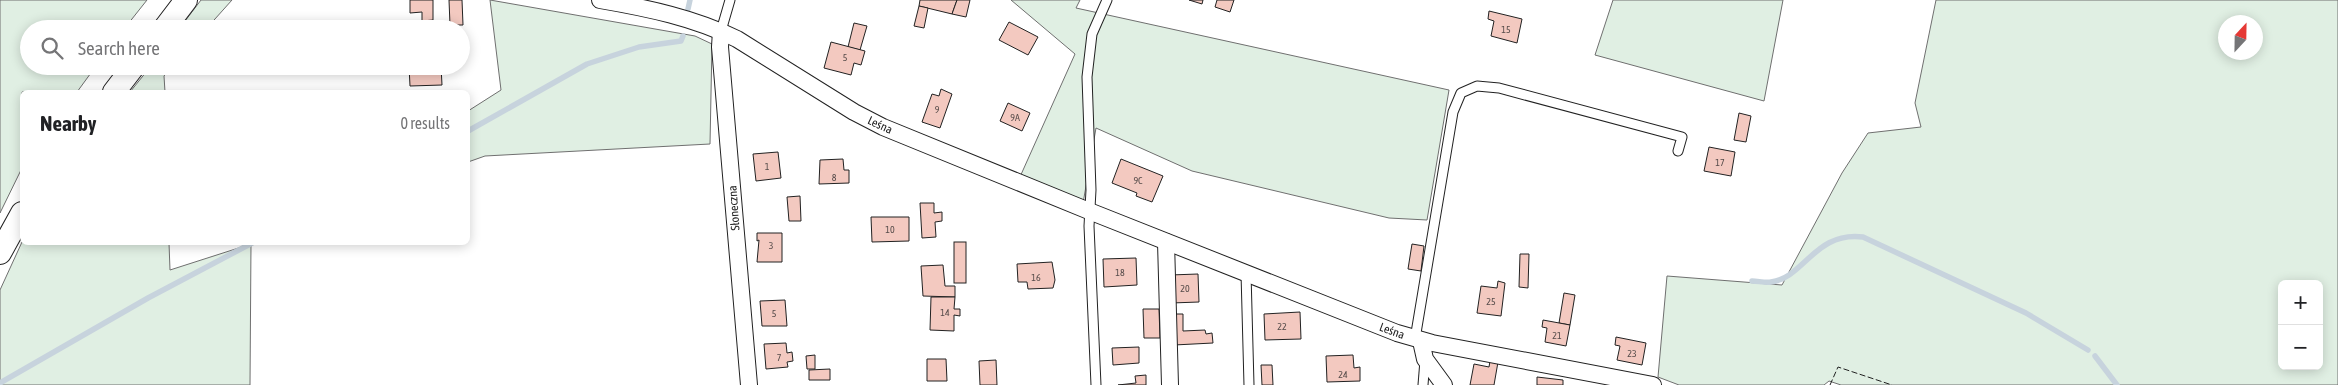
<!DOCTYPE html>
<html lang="en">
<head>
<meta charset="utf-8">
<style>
  :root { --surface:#fff; --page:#f6f6f6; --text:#202124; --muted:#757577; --line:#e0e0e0 }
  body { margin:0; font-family:"Asap Condensed",sans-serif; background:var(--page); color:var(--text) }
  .controls { position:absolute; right:15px; bottom:15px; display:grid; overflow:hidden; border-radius:8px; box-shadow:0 2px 12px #0003 }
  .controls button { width:45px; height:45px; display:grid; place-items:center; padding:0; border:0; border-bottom:1px solid var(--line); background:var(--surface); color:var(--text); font:25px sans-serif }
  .compass { position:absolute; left:2218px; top:15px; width:45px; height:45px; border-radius:50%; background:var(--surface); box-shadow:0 2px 12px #0003; rotate:22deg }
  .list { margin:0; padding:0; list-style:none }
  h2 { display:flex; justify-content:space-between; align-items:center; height:65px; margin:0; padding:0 20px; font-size:21px }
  h2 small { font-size:16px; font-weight:400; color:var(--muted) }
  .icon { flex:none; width:28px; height:28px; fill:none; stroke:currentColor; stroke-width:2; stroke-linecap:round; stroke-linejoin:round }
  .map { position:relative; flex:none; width:2338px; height:385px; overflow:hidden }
  .search { position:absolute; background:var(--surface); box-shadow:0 2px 12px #0003; left:20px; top:20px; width:450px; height:55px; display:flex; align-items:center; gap:12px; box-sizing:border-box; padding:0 18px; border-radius:28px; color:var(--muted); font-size:19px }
  .panel { position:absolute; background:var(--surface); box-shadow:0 2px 12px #0003; left:20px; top:90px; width:450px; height:155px; border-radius:8px }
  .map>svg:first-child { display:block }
  .green { fill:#e0efe3; stroke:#6f6f6f; fill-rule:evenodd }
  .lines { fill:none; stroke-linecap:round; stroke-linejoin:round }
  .stream { stroke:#c7d3dd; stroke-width:5.5 }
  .building { fill:#f3c9c0; stroke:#222 }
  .service-casing { stroke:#222; stroke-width:11 }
  .minor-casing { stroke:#222; stroke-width:18 }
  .secondary-casing { stroke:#222; stroke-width:24 }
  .service { stroke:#fff; stroke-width:9 }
  .minor { stroke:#fff; stroke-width:16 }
  .secondary { stroke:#fff; stroke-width:22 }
  .fence { stroke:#222; stroke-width:1; stroke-dasharray:6 2.5; stroke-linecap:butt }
  .labels { text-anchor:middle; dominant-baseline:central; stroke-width:4; stroke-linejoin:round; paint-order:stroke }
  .number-label { font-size:10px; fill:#564c4a }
  .street-label { font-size:12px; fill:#222; stroke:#fff }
</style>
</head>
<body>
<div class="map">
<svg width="2338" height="385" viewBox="0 0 2338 385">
  <rect width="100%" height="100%" fill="#fff"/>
  <!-- green -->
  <g class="green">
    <polygon points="0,0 147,0 124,29 29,29 29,66 96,66 77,92 22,92 22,168 0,213"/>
    <polygon points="201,0 232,0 206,29 179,29"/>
    <polygon points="490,0 695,36 712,44 710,144 485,156 468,162 468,111 501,90"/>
    <polygon points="1011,0 1080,0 1076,8 1449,90 1427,220 1389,218 1192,171 1096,128 1081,215 1015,188 1075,54"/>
    <polygon points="1613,0 1783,0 1764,101 1595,55"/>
    <path d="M1936,0H2338V385H1841L1829,381L1824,385H1679L1658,377L1667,276L1782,285L1842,173L1868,133L1921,127L1915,103ZM2226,22H2256V52H2226ZM2282,284H2319V366H2282Z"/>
    <polygon points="151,66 172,66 164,76 165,92 130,92"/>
    <polygon points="22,242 169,243 170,270 251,244 250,385 0,385 0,290"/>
  </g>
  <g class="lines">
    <!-- stream -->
    <g class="stream">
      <polyline points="688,9 690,0"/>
      <polyline points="468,131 587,64 639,47 681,41 683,36"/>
      <path d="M1752,281C1758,281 1765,283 1771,282C1804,278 1815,231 1863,237L2026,313L2088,350"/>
      <polyline points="2095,356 2117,385"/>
      <polyline points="0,383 148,298 254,242"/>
    </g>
  </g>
  <!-- building -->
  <g class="building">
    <polygon points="410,0 433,0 433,20 422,21 422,12 410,13"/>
    <polygon points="449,0 462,0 463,25 450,25"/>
    <polygon points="920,0 957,0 952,14 919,6"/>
    <polygon points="957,0 970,0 966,17 952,14"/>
    <polygon points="1189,0 1203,0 1202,4"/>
    <polygon points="1217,0 1234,0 1230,12 1215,7"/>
    <polygon points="919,6 928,8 924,28 914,26"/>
    <polygon points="1489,11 1522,19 1517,43 1491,36 1494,21 1488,19"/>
    <polygon points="1009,22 1038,37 1028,55 999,40"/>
    <polygon points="854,23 867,26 860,50 848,47"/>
    <rect x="408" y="24" width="12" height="5"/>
    <polygon points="831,42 865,51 861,65 854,63 851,75 824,68"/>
    <polygon points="409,66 441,66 442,85 410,86"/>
    <polygon points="941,89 952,94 940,128 922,122 932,94 939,96"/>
    <polygon points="1008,103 1030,113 1022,131 1000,121"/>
    <polygon points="1739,113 1751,116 1746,142 1734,140"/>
    <polygon points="1709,147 1735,152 1731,176 1704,171"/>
    <polygon points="778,152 781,178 756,181 753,154"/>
    <polygon points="843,159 844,170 849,170 849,183 819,184 820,160"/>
    <polygon points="1121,159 1163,176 1152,202 1136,196 1137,193 1112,183"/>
    <polygon points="800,196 801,221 789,221 787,197"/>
    <polygon points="920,203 934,203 934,213 942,212 942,221 935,222 936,237 922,238"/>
    <polygon points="871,217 909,217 909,241 872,242"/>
    <polygon points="757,233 782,233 782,262 757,262 759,240 757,241"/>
    <rect x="954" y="242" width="12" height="41"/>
    <polygon points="1412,244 1424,246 1421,271 1408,269"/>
    <polygon points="1520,254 1529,254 1528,288 1519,287"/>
    <polygon points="1136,258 1137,285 1104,287 1103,259"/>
    <polygon points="1052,262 1055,280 1053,288 1028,289 1027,282 1018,282 1017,264"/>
    <polygon points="943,265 945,286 955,286 955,297 923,296 921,266"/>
    <polygon points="1198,274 1199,302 1171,303 1170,275"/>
    <polygon points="1498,281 1505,283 1501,316 1477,313 1481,286 1497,288"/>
    <polygon points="1564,293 1575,295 1570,325 1559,323"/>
    <polygon points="931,297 955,297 954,309 960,309 960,316 954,315 954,331 930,330"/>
    <polygon points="785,300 787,326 762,326 760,301"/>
    <polygon points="1143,309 1159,309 1160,338 1144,338"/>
    <polygon points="1300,312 1301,339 1265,340 1264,314"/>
    <polygon points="1173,314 1183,314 1183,331 1205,330 1206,334 1212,333 1213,343 1174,345"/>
    <polygon points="1543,320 1570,325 1566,346 1545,342 1547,328 1542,327"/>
    <polygon points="1616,337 1646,343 1642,365 1617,360 1620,346 1615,345"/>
    <polygon points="786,343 787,353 792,352 793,361 787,362 788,367 766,369 764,344"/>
    <polygon points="1139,347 1139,363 1113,365 1112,348"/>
    <polygon points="815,355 815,369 807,369 806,356"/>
    <polygon points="1353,355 1354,368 1360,367 1360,381 1327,382 1326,356"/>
    <polygon points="927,359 946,359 947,381 927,381"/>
    <polygon points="996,360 997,385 980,385 979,361"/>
    <polygon points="1490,361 1498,362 1494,385 1470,385 1474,364 1489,367"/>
    <polygon points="1261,365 1272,365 1273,385 1262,385"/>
    <polygon points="830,369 830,380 809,380 809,370"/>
    <polygon points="1146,375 1146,385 1118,385 1136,383 1135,376"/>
    <polygon points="1537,377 1563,380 1563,385 1537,385"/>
  </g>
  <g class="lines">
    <!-- service casing -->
    <g class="service-casing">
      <g id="service">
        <polyline points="721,31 730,0"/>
        <polyline points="1246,273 1249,385"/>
        <polyline points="1415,339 1453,112 1461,93 1477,86 1499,88 1682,137 1678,151"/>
        <polyline points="1096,385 1089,226 1091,190 1087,77 1092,34 1107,0"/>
        <polyline points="1423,385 1425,360"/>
      </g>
    </g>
    <!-- minor casing -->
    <g class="minor-casing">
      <g id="minor">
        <path d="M600,0C647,8 695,18 737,39L854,112L883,127L1089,211L1397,333L1432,343L1653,385"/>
        <polyline points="721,31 720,47 749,385"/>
        <polyline points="1166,242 1170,385"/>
        <polyline points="1421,341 1425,359 1444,385"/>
      </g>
    </g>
    <!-- secondary casing -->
    <g class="secondary-casing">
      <g id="secondary">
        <polyline points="164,29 186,0"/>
        <polyline points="114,92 134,66"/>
        <polyline points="0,253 22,213"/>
      </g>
    </g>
    <!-- service -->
    <use href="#service" class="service"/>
    <!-- minor -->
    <use href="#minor" class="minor"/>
    <!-- secondary -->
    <use href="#secondary" class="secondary"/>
    <!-- fence -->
    <polyline class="fence" points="1830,385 1838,367 1892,385"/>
  </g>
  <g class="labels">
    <!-- number labels -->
    <g class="number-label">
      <text x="1506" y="29">15</text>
      <text x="845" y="57">5</text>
      <text x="937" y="109">9</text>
      <text x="1015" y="117">9A</text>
      <text x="1720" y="162">17</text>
      <text x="767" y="166">1</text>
      <text x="834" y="177">8</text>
      <text x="1138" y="180">9C</text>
      <text x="890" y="229">10</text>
      <text x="771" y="245">3</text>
      <text x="1120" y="272">18</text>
      <text x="1036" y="277">16</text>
      <text x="1185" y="288">20</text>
      <text x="1491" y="301">25</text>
      <text x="945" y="312">14</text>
      <text x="774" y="313">5</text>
      <text x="1282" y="326">22</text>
      <text x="1557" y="335">21</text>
      <text x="1632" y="353">23</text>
      <text x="779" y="357">7</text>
      <text x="1343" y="374">24</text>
    </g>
    <!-- street labels -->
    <g class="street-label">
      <text transform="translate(880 125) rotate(25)">Leśna</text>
      <text transform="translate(734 208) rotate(-94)">Słoneczna</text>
      <text transform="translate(1392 331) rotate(20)">Leśna</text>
    </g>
  </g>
</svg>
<div class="controls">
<button>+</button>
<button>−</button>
</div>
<svg class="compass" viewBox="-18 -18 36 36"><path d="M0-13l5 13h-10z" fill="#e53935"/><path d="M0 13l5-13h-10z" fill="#757577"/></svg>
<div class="search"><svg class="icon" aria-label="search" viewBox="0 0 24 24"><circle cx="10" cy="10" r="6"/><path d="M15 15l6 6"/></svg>Search here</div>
<section class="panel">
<h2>Nearby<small>0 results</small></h2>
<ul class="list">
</ul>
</section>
</div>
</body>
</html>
